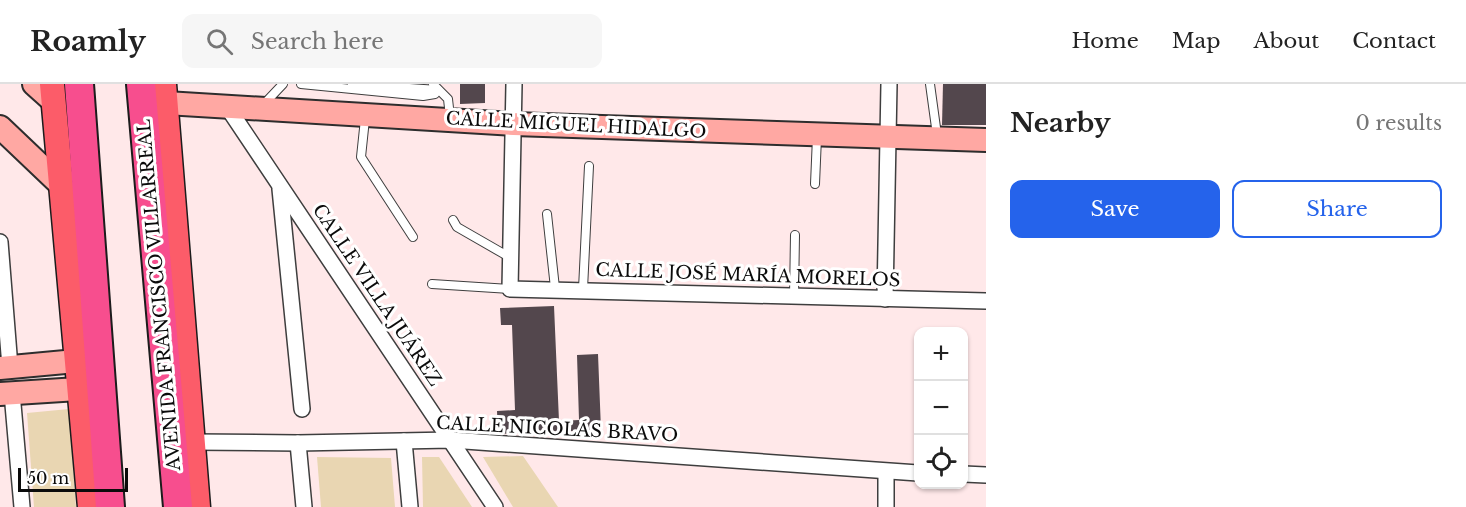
<!DOCTYPE html>
<html lang="en">
<head>
<meta charset="utf-8">
<style>
  :root { --surface:#fff; --page:#f6f6f6; --text:#222; --muted:#767676; --line:#e0e0e0; --accent:#2563eb }
  body { margin:0; font-family:"Libre Baskerville",serif; background:var(--page); color:var(--text) }
  .controls { position:absolute; right:18px; bottom:18px; display:grid; overflow:hidden; border-radius:12px; box-shadow:0 2px 4px #0004 }
  .controls button { width:54px; height:54px; display:grid; place-items:center; padding:0; border:0; border-bottom:2px solid var(--line); background:var(--surface); color:var(--text); font:30px sans-serif }
  .scale { position:absolute; left:18px; bottom:15px; width:110px; box-sizing:border-box; padding-left:6px; border:3px solid #0b0b0b; border-top:0; font-size:16px; line-height:21px; white-space:nowrap; color:#0b0b0b; -webkit-text-stroke:4px #fff; paint-order:stroke }
  .list { margin:0; padding:0; list-style:none }
  h2 { display:flex; justify-content:space-between; align-items:center; height:78px; margin:0; padding:0 24px; font-size:26px }
  h2 small { font-size:20px; font-weight:400; color:var(--muted) }
  .actions { display:flex; gap:12px; padding:18px 24px }
  .actions a { flex:1; padding:14px 0; border:2px solid var(--accent); border-radius:12px; text-align:center; font-size:21px; color:var(--accent) }
  .actions .main { background:var(--accent); color:#fff }
  .icon { flex:none; width:33px; height:33px; fill:none; stroke:currentColor; stroke-width:2; stroke-linecap:round; stroke-linejoin:round }
  .map { position:relative; flex:none; width:986px; height:423px; overflow:hidden }
  header { display:flex; align-items:center; gap:36px; box-sizing:border-box; height:84px; padding:0 30px; background:var(--surface); border-bottom:2px solid var(--line) }
  header strong { font-size:28px }
  nav { display:flex; gap:33px; margin-inline-start:auto; font-size:21px }
  .search { width:420px; height:54px; background:var(--page); display:flex; align-items:center; gap:15px; box-sizing:border-box; padding:0 21px; border-radius:12px; color:var(--muted); font-size:22px }
  main { display:flex }
  aside { flex:1; background:var(--surface) }
  .map>svg:first-child { display:block }
  .green { fill:#e9d6b2 }
  .building { fill:#53474d }
  .lines { fill:none; stroke-linecap:round; stroke-linejoin:round }
  .lane-casing { stroke:#3e3e3e; stroke-width:10 }
  .street-casing { stroke:#3e3e3e; stroke-width:18 }
  .secondary-casing { stroke:#2d2d2d; stroke-width:26 }
  .primary-casing { stroke:#1c1c1c; stroke-width:27 }
  .highway-casing { stroke:#1c1c1c; stroke-width:32 }
  .lane { stroke:#fff; stroke-width:8 }
  .street { stroke:#fff; stroke-width:15 }
  .secondary { stroke:#ffa8a3; stroke-width:22 }
  .primary { stroke:#fc5c69; stroke-width:24 }
  .highway { stroke:#f74e8e; stroke-width:28 }
  .labels { text-anchor:middle; dominant-baseline:central; stroke-width:6; stroke-linejoin:round; paint-order:stroke }
  .street-label { font-size:18px; fill:#0b0b0b; stroke:#fff }
</style>
</head>
<body>
<header>
<strong>Roamly</strong>
<div class="search"><svg class="icon" aria-label="search" viewBox="0 0 24 24"><circle cx="10" cy="10" r="6"/><path d="M15 15l6 6"/></svg>Search here</div>
<nav><a>Home</a><a>Map</a><a>About</a><a>Contact</a></nav>
</header>
<main>
<div class="map">
<svg width="986" height="423" viewBox="0 0 986 423">
  <rect width="100%" height="100%" fill="#ffe8e9"/>
  <!-- green -->
  <g class="green">
    <polygon points="69,325 76,423 34,423 27,329"/>
    <polygon points="523,372 558,423 513,423 483,373"/>
    <polygon points="317,373 391,374 395,423 321,423"/>
    <polygon points="422,373 439,373 472,423 423,423"/>
  </g>
  <!-- building -->
  <g class="building">
    <polygon points="460,0 485,0 485,19 460,20"/>
    <polygon points="943,0 986,0 986,41 942,41"/>
    <polygon points="554,222 559,337 579,336 577,271 598,270 601,346 498,350 497,327 515,326 512,241 501,241 500,224"/>
  </g>
  <g class="lines">
    <!-- lane casing -->
    <g class="lane-casing">
      <g id="lane">
        <polyline points="301,0 423,12 435,10 438,6"/>
        <polyline points="352,0 438,6"/>
        <polyline points="433,0 448,15 450,33"/>
        <polyline points="930,0 937,51"/>
        <polyline points="264,20 283,0"/>
        <polyline points="365,35 361,73 413,153"/>
        <polyline points="815,100 817,53"/>
        <polyline points="547,130 555,204"/>
        <polyline points="453,136 457,143 511,174"/>
        <polyline points="432,200 510,205"/>
        <polyline points="583,205 589,82"/>
        <polyline points="794,212 795,151"/>
      </g>
    </g>
    <!-- street casing -->
    <g class="street-casing">
      <g id="street">
        <polyline points="514,0 510,205 986,217"/>
        <polyline points="226,21 495,423"/>
        <polyline points="280,105 302,325"/>
        <polyline points="0,158 10,283"/>
        <polyline points="885,215 889,0"/>
        <polyline points="12,309 22,423"/>
        <polyline points="404,357 410,423"/>
        <polyline points="193,358 298,359 451,356 918,389"/>
        <polyline points="298,359 304,423"/>
        <polyline points="964,390 986,391"/>
        <polyline points="886,423 886,388"/>
      </g>
    </g>
    <!-- secondary casing -->
    <g class="secondary-casing">
      <g id="secondary">
        <polyline points="34,0 53,17"/>
        <polyline points="166,19 514,40 986,56"/>
        <polyline points="0,43 62,102"/>
        <polyline points="0,284 76,277"/>
        <polyline points="0,310 78,305"/>
      </g>
    </g>
    <!-- primary casing -->
    <g class="primary-casing">
      <g id="primary">
        <polyline points="52,0 90,423"/>
        <polyline points="164,0 198,423"/>
      </g>
    </g>
    <!-- highway casing -->
    <g class="highway-casing">
      <g id="highway">
        <polyline points="79,0 110,423"/>
        <polyline points="141,0 178,423"/>
      </g>
    </g>
    <!-- lane -->
    <use href="#lane" class="lane"/>
    <!-- street -->
    <use href="#street" class="street"/>
    <!-- secondary -->
    <use href="#secondary" class="secondary"/>
    <!-- primary -->
    <use href="#primary" class="primary"/>
    <!-- highway -->
    <use href="#highway" class="highway"/>
  </g>
  <g class="labels">
    <!-- street labels -->
    <g class="street-label">
      <text transform="translate(576 41) rotate(3)">CALLE MIGUEL HIDALGO</text>
      <text transform="translate(748 191) rotate(2)">CALLE JOSÉ MARÍA MORELOS</text>
      <text transform="translate(159 211) rotate(-95)">AVENIDA FRANCISCO VILLARREAL</text>
      <text transform="translate(377 211) rotate(56)">CALLE VILLA JUÁREZ</text>
      <text transform="translate(557 345) rotate(3)">CALLE NICOLÁS BRAVO</text>
    </g>
  </g>
</svg>
<div class="controls">
<button>+</button>
<button>−</button>
<button><svg class="icon" aria-label="locate" viewBox="0 0 24 24"><circle cx="12" cy="12" r="6"/><path d="M12 2v4M12 18v4M2 12h4M18 12h4"/></svg></button>
</div>
<div class="scale">50 m</div>
</div>
<aside>
<h2>Nearby<small>0 results</small></h2>
<ul class="list">
</ul>
<div class="actions"><a class="main">Save</a><a>Share</a></div>
</aside>
</main>
</body>
</html>
